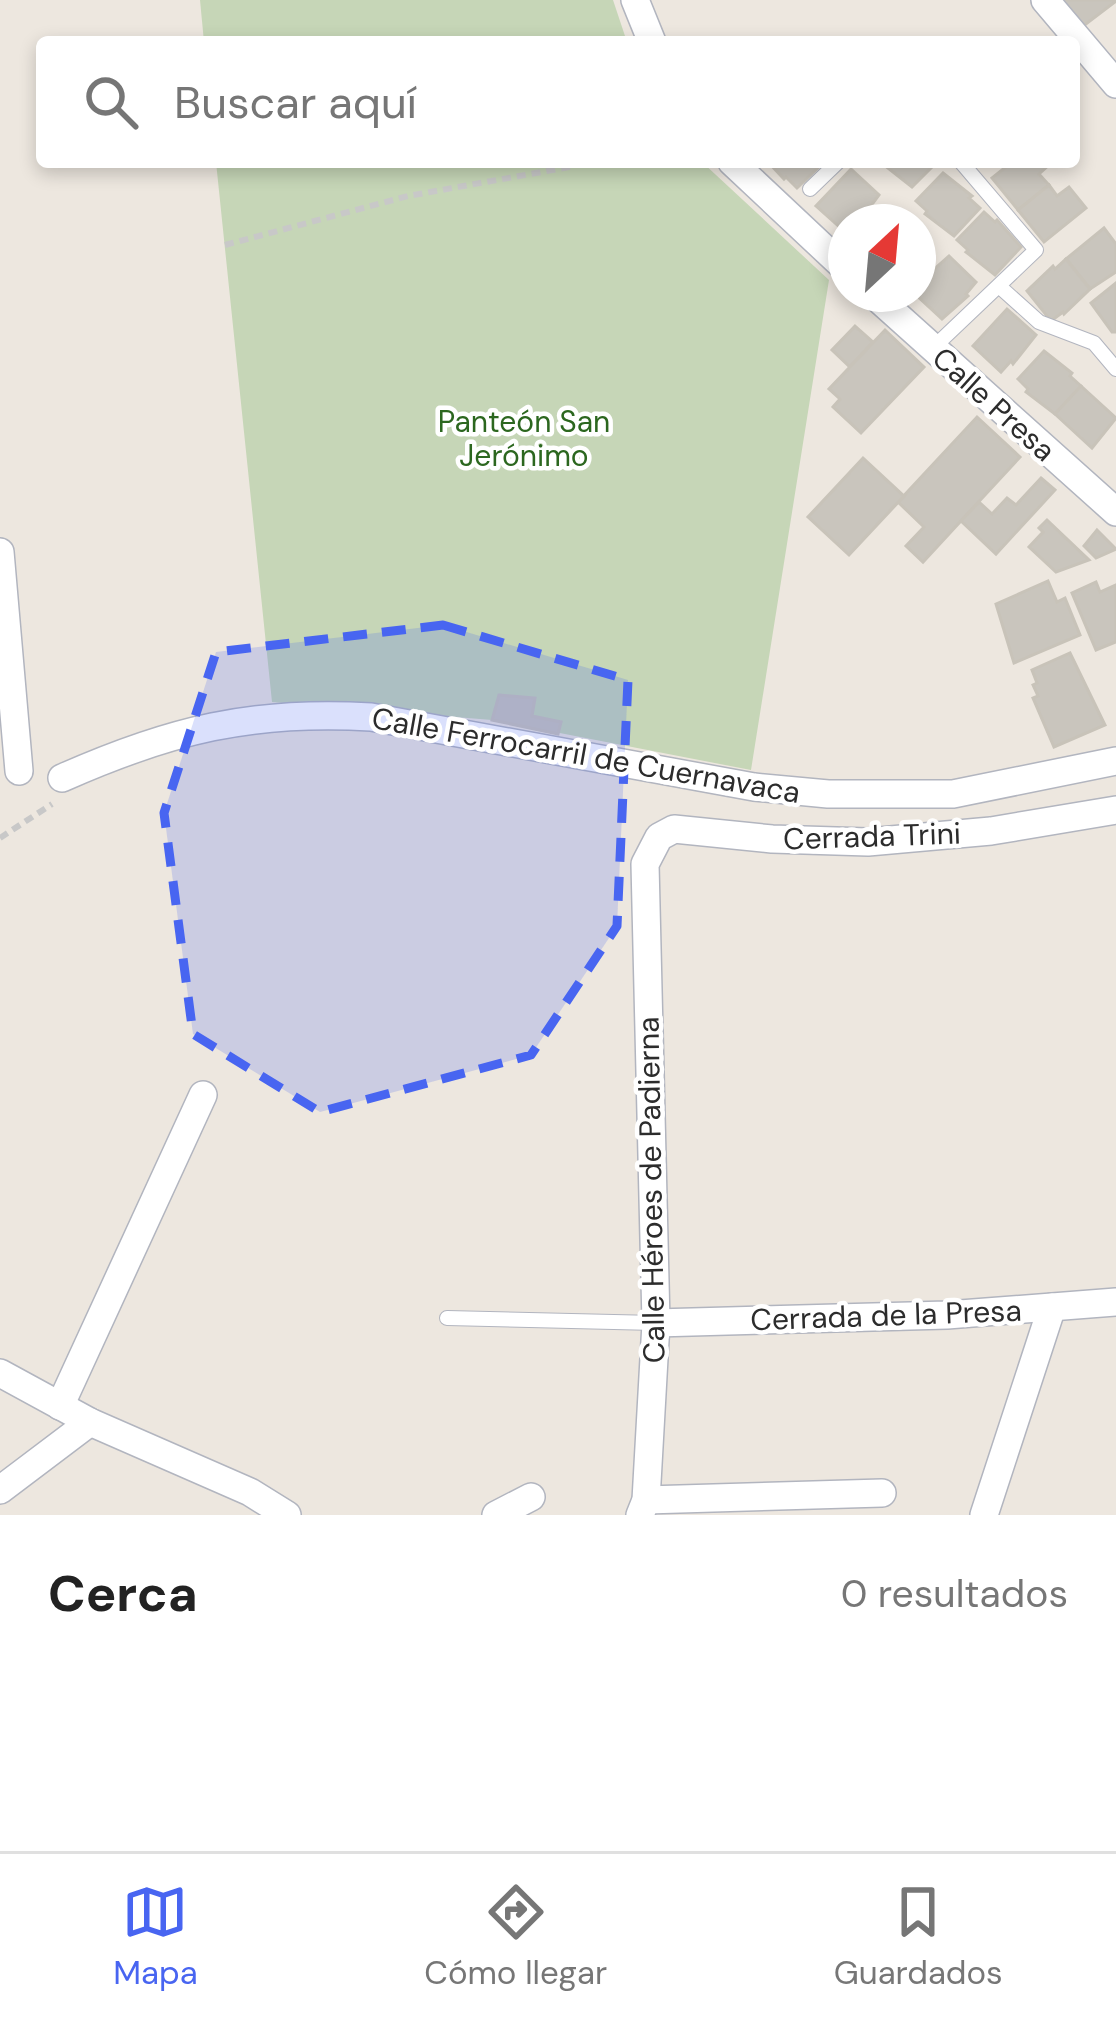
<!DOCTYPE html>
<html lang="es">
<head>
<meta charset="utf-8">
<style>
  :root { --surface:#fff; --page:#f2f2f2; --text:#222; --muted:#767676; --line:#e0e0e0; --accent:#4865f1 }
  body { margin:0; font-family:"DM Sans",sans-serif; background:var(--page); color:var(--text) }
  .compass { position:absolute; left:828px; top:204px; width:108px; height:108px; border-radius:50%; background:var(--surface); box-shadow:0 6px 18px #0003; rotate:26deg }
  .list { margin:0; padding:0; list-style:none }
  h2 { display:flex; justify-content:space-between; align-items:center; height:156px; margin:0; padding:0 48px; font-size:51px }
  h2 small { font-size:39px; font-weight:400; color:var(--muted) }
  .icon { flex:none; width:66px; height:66px; fill:none; stroke:currentColor; stroke-width:2; stroke-linecap:round; stroke-linejoin:round }
  .map { position:relative; flex:none; width:1116px; height:1515px; overflow:hidden }
  .search { position:absolute; background:var(--surface); box-shadow:0 6px 18px #0003; left:36px; right:36px; top:36px; height:132px; display:flex; align-items:center; gap:30px; box-sizing:border-box; padding:0 42px; border-radius:12px; color:var(--muted); font-size:45px }
  .sheet { height:336px; background:var(--surface) }
  nav { display:flex; justify-content:space-around; align-items:center; box-sizing:border-box; height:168px; border-top:3px solid var(--line); background:var(--surface); font-size:33px; color:var(--muted) }
  nav a { display:grid; justify-items:center; gap:6px }
  nav .on { color:var(--accent) }
  .map>svg:first-child { display:block }
  .cemetery { fill:#c6d6b7 }
  .building { fill:#c9c5bd; stroke:#c8c3b9; stroke-width:3 }
  .lines { fill:none; stroke-linecap:round; stroke-linejoin:round }
  .service-casing { stroke:#b2b5bf; stroke-width:16 }
  .minor-casing { stroke:#b2b5bf; stroke-width:30 }
  .path { stroke:#c8c8c8; stroke-width:6; stroke-dasharray:9 6; stroke-linecap:butt }
  .service { stroke:#fff; stroke-width:14 }
  .minor { stroke:#fff; stroke-width:27 }
  .marked { fill:#4865f1; fill-opacity:0.2; stroke:#4865f1; stroke-width:9; stroke-dasharray:24 15; stroke-linejoin:round }
  .labels { text-anchor:middle; dominant-baseline:central; stroke-width:9; stroke-linejoin:round; paint-order:stroke }
  .street-label { font-size:30px; fill:#2c2c2c; stroke:#fff }
  .park-label { font-size:30px; fill:#2c671f; stroke:#fff }
</style>
</head>
<body>
<div class="map">
<svg width="1116" height="1515" viewBox="0 0 1116 1515">
  <rect width="100%" height="100%" fill="#ede7df"/>
  <!-- cemetery -->
  <g class="cemetery">
    <polygon points="200,0 613,0 627,42 204,42"/>
    <polygon points="216,162 702,162 829,280 751,770 492,720 272,702"/>
  </g>
  <!-- building -->
  <g class="building">
    <polygon points="1060,0 1116,0 1116,1 1082,27"/>
    <polygon points="772,162 824,162 797,188 786,177 784,179 770,164"/>
    <polygon points="937,162 912,187 884,165 886,162"/>
    <polygon points="1012,162 1050,164 1039,174 1049,185 1018,210 992,178"/>
    <polygon points="851,169 879,195 859,222 846,222 845,232 816,206"/>
    <polygon points="943,173 972,196 969,198 980,208 954,236 925,214 927,211 916,201"/>
    <polygon points="1049,185 1057,196 1069,187 1086,208 1044,242 1018,210"/>
    <polygon points="984,212 995,222 997,220 1021,247 995,275 966,252 968,250 957,240"/>
    <polygon points="1104,228 1116,244 1116,272 1090,289 1066,259"/>
    <polygon points="949,256 976,282 966,294 968,296 942,319 915,294 918,294 922,280"/>
    <polygon points="1066,259 1090,289 1064,314 1063,312 1051,321 1027,291 1053,266 1055,269"/>
    <polygon points="1116,283 1116,332 1112,332 1091,303"/>
    <polygon points="1007,309 1036,335 1013,364 1011,361 1001,372 973,346"/>
    <polygon points="855,326 873,342 850,367 832,350"/>
    <polygon points="885,330 924,367 861,433 833,407 840,399 829,389"/>
    <polygon points="1044,351 1072,373 1070,376 1081,386 1055,414 1026,392 1028,389 1018,379"/>
    <polygon points="1081,386 1116,418 1092,448 1055,414"/>
    <polygon points="977,417 1020,457 923,562 906,546 924,527 898,502"/>
    <polygon points="863,458 904,496 849,555 808,517"/>
    <polygon points="1041,478 1055,490 996,554 961,521 979,502 992,514 1007,498 1016,505"/>
    <polygon points="1047,520 1089,560 1056,572 1029,547 1043,532 1039,528"/>
    <polygon points="1097,530 1116,549 1096,558 1084,546"/>
    <polygon points="1048,581 1057,602 1065,598 1080,635 1014,663 996,604"/>
    <polygon points="1096,582 1100,592 1116,585 1116,642 1096,650 1072,593"/>
    <polygon points="1070,653 1105,725 1054,747 1033,698 1038,696 1033,685 1037,683 1032,670"/>
    <polygon points="499,695 535,698 532,716 561,722 558,734 492,720"/>
  </g>
  <g class="lines">
    <!-- service casing -->
    <g class="service-casing">
      <g id="service">
        <polyline points="810,189 838,162"/>
        <polyline points="1000,287 1039,322 1094,343 1116,369"/>
        <polyline points="933,348 1036,250 961,162"/>
        <polyline points="447,1318 656,1323"/>
      </g>
    </g>
    <!-- minor casing -->
    <g class="minor-casing">
      <g id="minor">
        <polyline points="635,0 652,42"/>
        <polyline points="1045,0 1116,84"/>
        <polyline points="732,162 846,269"/>
        <polyline points="873,294 1116,512"/>
        <polyline points="0,552 19,771"/>
        <path d="M62,778C170,730 252,710 371,717L754,787L828,794H953L1116,761"/>
        <polyline points="656,1323 947,1315 1116,1302"/>
        <polyline points="0,1373 90,1422 250,1492 287,1515"/>
        <polyline points="60,1406 203,1095"/>
        <polyline points="0,1490 90,1422"/>
        <polyline points="646,1500 882,1493"/>
        <polyline points="496,1515 531,1497"/>
        <polyline points="640,1515 646,1500 656,1323 645,864 659,837 674,829 772,839 868,842 991,831 1116,810"/>
        <polyline points="984,1515 1052,1307"/>
      </g>
    </g>
    <!-- path -->
    <g class="path">
      <polyline points="225,245 408,196 575,166"/>
      <polyline points="0,838 52,804"/>
    </g>
    <!-- service -->
    <use href="#service" class="service"/>
    <!-- minor -->
    <use href="#minor" class="minor"/>
  </g>
  <!-- marked area -->
  <path class="marked" d="M443,625L628,680L617,926L531,1055L320,1112L193,1034L164,813L216,652Z"/>
  <g class="labels">
    <!-- street labels -->
    <g class="street-label">
      <text transform="translate(994 404) rotate(42)">Calle Presa</text>
      <text transform="translate(586 755) rotate(10)">Calle Ferrocarril de Cuernavaca</text>
      <text transform="translate(872 836) rotate(-2)">Cerrada Trini</text>
      <text transform="translate(651 1190) rotate(-91)">Calle Héroes de Padierna</text>
      <text transform="translate(886 1315) rotate(-2)">Cerrada de la Presa</text>
    </g>
    <!-- park labels -->
    <g class="park-label">
      <text x="524" y="421">Panteón San<tspan x="524" dy="34">Jerónimo</tspan></text>
    </g>
  </g>
</svg>
<svg class="compass" viewBox="-18 -18 36 36"><path d="M0-13l5 13h-10z" fill="#e53935"/><path d="M0 13l5-13h-10z" fill="#767676"/></svg>
<div class="search"><svg class="icon" aria-label="search" viewBox="0 0 24 24"><circle cx="10" cy="10" r="6"/><path d="M15 15l6 6"/></svg>Buscar aquí</div>
</div>
<section class="sheet">
<h2>Cerca<small>0 resultados</small></h2>
<ul class="list">
</ul>
</section>
<nav>
<a class="on"><svg class="icon" aria-label="map" viewBox="0 0 24 24"><path d="M3 6l6-2 6 2 6-2v14l-6 2-6-2-6 2zM9 4v14M15 6v14"/></svg>Mapa</a>
<a><svg class="icon" aria-label="directions" viewBox="0 0 24 24"><path d="M12 3l9 9-9 9-9-9zM9 14v-3h6M13 9l2 2-2 2"/></svg>Cómo llegar</a>
<a><svg class="icon" aria-label="saved" viewBox="0 0 24 24"><path d="M7 4h10v16l-5-4-5 4z"/></svg>Guardados</a>
</nav>
</body>
</html>
